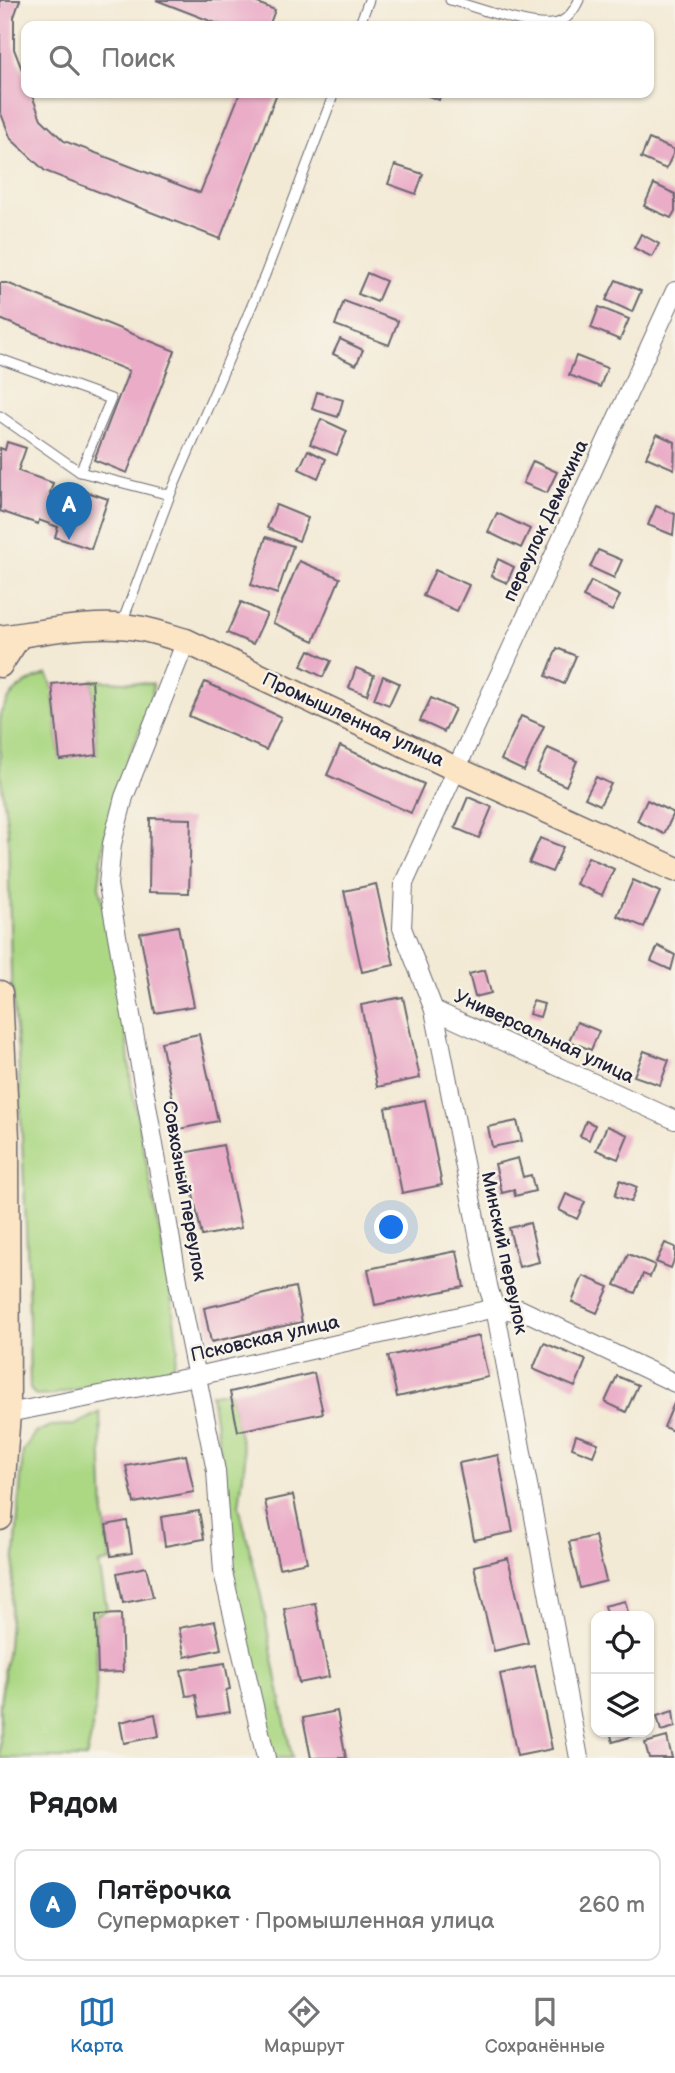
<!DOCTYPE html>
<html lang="ru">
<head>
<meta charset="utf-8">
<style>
  :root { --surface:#fff; --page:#f2f2f2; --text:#202124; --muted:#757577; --line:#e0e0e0; --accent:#1f6fb2 }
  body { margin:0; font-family:"Balsamiq Sans",sans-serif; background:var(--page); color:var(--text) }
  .controls { position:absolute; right:21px; bottom:21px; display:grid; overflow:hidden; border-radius:14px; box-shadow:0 2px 5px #0004 }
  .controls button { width:63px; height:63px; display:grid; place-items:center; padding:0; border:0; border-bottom:2px solid var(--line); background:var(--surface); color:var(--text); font:35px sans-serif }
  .you { position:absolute; left:392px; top:1228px; width:24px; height:24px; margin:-18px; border:5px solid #fff; border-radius:50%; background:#1a73e8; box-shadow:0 0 0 10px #1a73e833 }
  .badge { display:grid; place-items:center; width:46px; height:46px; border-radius:50%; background:var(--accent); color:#fff; font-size:23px; font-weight:700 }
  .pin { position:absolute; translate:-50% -58px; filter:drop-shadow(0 2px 4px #0008) }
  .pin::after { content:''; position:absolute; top:37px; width:24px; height:21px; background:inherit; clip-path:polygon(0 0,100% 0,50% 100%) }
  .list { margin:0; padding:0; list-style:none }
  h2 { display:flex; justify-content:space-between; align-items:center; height:91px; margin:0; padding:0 28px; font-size:30px }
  h2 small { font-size:23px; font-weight:400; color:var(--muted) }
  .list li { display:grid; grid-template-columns:46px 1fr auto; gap:21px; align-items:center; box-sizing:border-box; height:112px; margin:0 14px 14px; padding:0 14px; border:2px solid var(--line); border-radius:14px }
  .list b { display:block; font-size:26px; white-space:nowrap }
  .list p { margin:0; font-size:23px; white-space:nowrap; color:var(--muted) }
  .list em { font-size:23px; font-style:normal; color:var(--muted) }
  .icon { flex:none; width:38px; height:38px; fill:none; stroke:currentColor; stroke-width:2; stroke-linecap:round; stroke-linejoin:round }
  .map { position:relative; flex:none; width:675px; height:1758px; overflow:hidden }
  .search { position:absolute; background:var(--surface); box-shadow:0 2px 5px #0004; left:21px; right:21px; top:21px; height:77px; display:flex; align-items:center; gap:18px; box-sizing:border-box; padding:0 24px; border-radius:14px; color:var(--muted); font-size:26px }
  .sheet { height:217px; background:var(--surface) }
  nav { display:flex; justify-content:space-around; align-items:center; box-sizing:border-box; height:98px; border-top:2px solid var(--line); background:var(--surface); font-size:19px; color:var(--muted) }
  nav a { display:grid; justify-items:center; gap:4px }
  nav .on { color:var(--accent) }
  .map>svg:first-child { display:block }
  .green { fill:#acd884; stroke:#677d60; stroke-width:2 }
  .building { fill:#eaacc7 }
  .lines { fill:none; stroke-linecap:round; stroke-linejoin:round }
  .service-casing { stroke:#6b6871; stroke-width:11 }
  .minor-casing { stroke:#6b6871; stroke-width:20 }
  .secondary-casing { stroke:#6b6871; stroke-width:27 }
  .service { stroke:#fff; stroke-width:9 }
  .minor { stroke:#fff; stroke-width:18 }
  .secondary { stroke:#fce5c4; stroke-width:24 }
  .labels { text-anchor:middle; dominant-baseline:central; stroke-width:5; stroke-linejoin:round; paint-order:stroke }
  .street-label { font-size:19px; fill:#22223b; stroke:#f7f3e8 }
</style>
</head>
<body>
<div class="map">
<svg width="675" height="1758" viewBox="0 0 675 1758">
  <rect width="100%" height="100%" fill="#f7f3e8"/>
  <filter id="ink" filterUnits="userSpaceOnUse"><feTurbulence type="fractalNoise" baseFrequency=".0143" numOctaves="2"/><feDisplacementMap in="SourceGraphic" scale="14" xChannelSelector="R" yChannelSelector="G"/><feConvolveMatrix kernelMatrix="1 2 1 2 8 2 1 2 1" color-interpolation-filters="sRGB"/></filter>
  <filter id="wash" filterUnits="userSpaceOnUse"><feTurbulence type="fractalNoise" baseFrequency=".00686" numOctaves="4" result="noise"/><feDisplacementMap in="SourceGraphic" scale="28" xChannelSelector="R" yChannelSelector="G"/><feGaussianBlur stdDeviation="1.57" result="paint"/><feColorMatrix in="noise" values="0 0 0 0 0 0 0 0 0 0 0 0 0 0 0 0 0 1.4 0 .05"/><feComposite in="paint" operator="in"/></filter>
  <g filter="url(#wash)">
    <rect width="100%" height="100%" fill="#f3ead5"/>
    <!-- green -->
    <g class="green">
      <polygon points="47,674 52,684 60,759 97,754 92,680 153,684 152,700 129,757 104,842 99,886 123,1000 131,1083 169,1280 178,1349 173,1367 51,1395 36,1396 30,1389 28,1270 18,1052 11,974 8,831 0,772 0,714 8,699 20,687 34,679"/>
      <polygon points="230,1392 245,1459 239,1506 261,1596 292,1758 273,1758 224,1553 227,1496 211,1394"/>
      <path d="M100,1412L104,1515L111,1561L99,1564L107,1610L96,1615C97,1663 99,1711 86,1758H0V1704L8,1646L23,1451L35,1433L50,1426L75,1425Z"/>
    </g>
    <g id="blocks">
      <!-- building -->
      <g class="building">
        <polygon points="0,0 20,0 14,17 14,49 26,80 26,93 31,93 41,119 64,141 200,193 240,93 277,93 220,239 45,171 11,139 0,111"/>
        <polygon points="156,0 250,0 275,10 269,26 223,26"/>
        <polygon points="420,93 441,93 439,100"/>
        <polygon points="649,139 675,150 666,169 641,158"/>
        <polygon points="395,165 423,174 416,194 388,184"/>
        <polygon points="654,184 675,194 675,211 671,218 644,206"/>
        <polygon points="641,234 659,244 652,257 634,248"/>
        <polygon points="367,273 386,281 377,302 358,294"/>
        <polygon points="616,280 641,291 632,312 606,300"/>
        <polygon points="0,283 7,283 175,351 127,473 94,460 129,371 0,319"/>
        <polygon points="344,301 398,321 389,345 335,325"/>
        <polygon points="599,307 629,319 620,340 591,328"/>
        <polygon points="340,339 363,350 356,365 333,354"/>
        <polygon points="576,356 607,368 600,387 569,375"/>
        <polygon points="317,392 343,400 338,417 312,409"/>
        <polygon points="321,419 347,431 337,455 310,444"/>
        <polygon points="657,434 675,442 674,469 646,457"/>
        <polygon points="7,442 26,448 18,471 53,483 50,493 68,499 72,487 108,499 91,549 55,537 58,527 39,520 38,524 0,511 0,448 5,450"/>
        <polygon points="308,450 326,459 318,478 299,469"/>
        <polygon points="533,461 557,472 547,493 523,483"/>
        <polygon points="276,505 308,518 299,541 267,528"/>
        <polygon points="656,506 675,514 673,535 648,525"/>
        <polygon points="497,513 530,529 521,548 488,532"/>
        <polygon points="266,537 293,546 277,594 251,585"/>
        <polygon points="598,550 622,560 614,578 590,567"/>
        <polygon points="498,559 514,567 507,583 491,576"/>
        <polygon points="299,561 340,578 314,641 273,623"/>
        <polygon points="435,570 469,585 457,611 423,596"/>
        <polygon points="591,581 620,596 612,611 583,597"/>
        <polygon points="241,602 267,614 253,644 227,633"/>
        <polygon points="557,648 576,656 564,684 546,676"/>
        <polygon points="309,650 331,661 323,677 301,666"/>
        <polygon points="356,668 374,675 367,695 349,688"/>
        <polygon points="383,676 399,683 389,705 374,699"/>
        <polygon points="92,680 97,755 60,760 52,684"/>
        <polygon points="205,682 281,717 266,750 189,716"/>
        <polygon points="431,698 455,709 444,732 420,721"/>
        <polygon points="521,716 544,726 524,771 501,760"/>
        <polygon points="340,746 424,784 411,813 327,775"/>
        <polygon points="548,748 577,761 566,786 537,773"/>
        <polygon points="596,777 611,784 600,805 585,798"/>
        <polygon points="468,797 492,807 479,838 455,828"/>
        <polygon points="647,800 674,813 664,834 637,821"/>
        <polygon points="150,818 191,819 189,893 149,892"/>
        <polygon points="540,838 563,847 552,872 529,863"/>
        <polygon points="588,857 614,869 602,895 576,884"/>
        <polygon points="633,880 660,892 644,927 617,916"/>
        <polygon points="376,884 394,965 362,972 344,891"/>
        <polygon points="178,926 194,1006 155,1013 140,933"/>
        <polygon points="658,946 675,955 671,970 651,961"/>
        <polygon points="485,970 491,993 475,997 469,974"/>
        <polygon points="403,997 420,1078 377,1087 361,1005"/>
        <polygon points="533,1001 544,1004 540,1017 529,1014"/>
        <polygon points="577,1022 599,1031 591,1050 569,1041"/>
        <polygon points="199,1034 218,1121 179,1129 161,1042"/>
        <polygon points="644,1051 669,1060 660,1085 634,1076"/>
        <polygon points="425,1100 442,1185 402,1193 385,1108"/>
        <polygon points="517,1121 522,1141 492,1147 488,1127"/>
        <polygon points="586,1121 595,1125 589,1140 580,1136"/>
        <polygon points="607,1126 628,1135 618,1159 596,1150"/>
        <polygon points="223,1145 241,1228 202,1236 184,1153"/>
        <polygon points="518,1158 523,1177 531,1175 535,1191 515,1196 514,1190 502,1193 495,1164"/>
        <polygon points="620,1180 637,1187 631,1202 615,1196"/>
        <polygon points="566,1194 585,1202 577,1219 559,1210"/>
        <polygon points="530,1223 539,1262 519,1267 509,1228"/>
        <polygon points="665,1243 675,1247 675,1257 671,1268 656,1262"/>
        <polygon points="457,1251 464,1287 375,1305 368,1269"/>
        <polygon points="628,1254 655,1265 650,1277 643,1274 635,1293 615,1285"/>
        <polygon points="583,1276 609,1287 597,1313 572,1302"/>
        <polygon points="295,1287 302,1322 211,1342 204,1308"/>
        <polygon points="479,1336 488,1377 397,1397 388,1356"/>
        <polygon points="544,1343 586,1360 575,1387 533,1369"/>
        <polygon points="314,1373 323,1413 238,1431 230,1392"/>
        <polygon points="617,1376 638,1385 626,1412 605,1402"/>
        <polygon points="675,1401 675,1432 664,1427"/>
        <polygon points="576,1435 598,1443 593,1456 572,1448"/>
        <polygon points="186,1455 194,1492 134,1503 126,1466"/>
        <polygon points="498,1455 513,1532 474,1540 459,1463"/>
        <polygon points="293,1495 307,1562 279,1568 265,1501"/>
        <polygon points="199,1511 204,1539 165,1546 161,1517"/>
        <polygon points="127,1521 132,1553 111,1556 106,1525"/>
        <polygon points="595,1536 606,1581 580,1588 569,1542"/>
        <polygon points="508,1558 528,1643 494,1651 474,1566"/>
        <polygon points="146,1567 153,1597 123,1603 117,1573"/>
        <polygon points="625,1601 629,1616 607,1616 604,1606"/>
        <polygon points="315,1603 329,1677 299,1683 284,1609"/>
        <polygon points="121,1614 123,1672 98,1673 96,1615"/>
        <polygon points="215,1621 221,1649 185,1657 179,1628"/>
        <polygon points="225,1663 230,1689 226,1690 230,1712 200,1717 196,1695 186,1696 181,1670"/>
        <polygon points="535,1666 552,1749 517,1756 500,1674"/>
        <polygon points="337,1711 346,1758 311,1758 303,1718"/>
        <polygon points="673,1711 675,1727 661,1731 657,1716"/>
        <polygon points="155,1714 159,1736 124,1743 120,1722"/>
        <polygon points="610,1732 632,1732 633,1736 613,1742"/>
        <polygon points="667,1737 672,1758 649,1758 645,1743"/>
      </g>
    </g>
  </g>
  <g filter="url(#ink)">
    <use href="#blocks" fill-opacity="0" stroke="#6b6871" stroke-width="2"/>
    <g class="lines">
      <!-- service casing -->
      <g class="service-casing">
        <g id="service">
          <path d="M450,0C476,7 527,27 552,24C565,23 574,11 579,0"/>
          <polyline points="359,26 369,0"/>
          <polyline points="0,359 111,399 80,472 0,416"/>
          <polyline points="80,472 170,495"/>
          <polyline points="122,623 170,495 265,275 334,93"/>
        </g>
      </g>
      <!-- minor casing -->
      <g class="minor-casing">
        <g id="minor">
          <polyline points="186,641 124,797 112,844 108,885 182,1303 216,1471 223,1572 266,1758"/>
          <polyline points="434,1010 675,1120"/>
          <polyline points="520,1309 675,1383"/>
          <polyline points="8,1413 197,1376 495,1308 530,1314"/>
          <polyline points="579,1758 495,1308 489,1290 434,1010 402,928 404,883 675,291"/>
        </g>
      </g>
      <!-- secondary casing -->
      <g class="secondary-casing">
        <g id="secondary">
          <path d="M0,638C44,632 98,620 143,629C157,632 172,637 186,641L456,769L675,869"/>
          <polyline points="0,665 19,636"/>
          <polyline points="0,993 7,1138 8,1413 0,1518"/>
        </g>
      </g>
      <!-- service -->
      <use href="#service" class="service"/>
      <!-- minor -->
      <use href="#minor" class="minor"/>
      <!-- secondary -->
      <use href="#secondary" class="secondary"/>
    </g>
  </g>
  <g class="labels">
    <!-- street labels -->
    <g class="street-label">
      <text transform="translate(546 521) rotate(-65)">переулок Демехина</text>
      <text transform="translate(353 720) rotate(25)">Промышленная улица</text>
      <text transform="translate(544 1037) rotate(25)">Универсальная улица</text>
      <text transform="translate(184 1191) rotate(80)">Совхозный переулок</text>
      <text transform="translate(504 1253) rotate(78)">Минский переулок</text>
      <text transform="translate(265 1339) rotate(-13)">Псковская улица</text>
    </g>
  </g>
</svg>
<div class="controls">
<button><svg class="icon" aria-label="locate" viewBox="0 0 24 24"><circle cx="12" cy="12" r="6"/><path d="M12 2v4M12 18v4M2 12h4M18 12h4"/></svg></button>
<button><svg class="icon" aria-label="layers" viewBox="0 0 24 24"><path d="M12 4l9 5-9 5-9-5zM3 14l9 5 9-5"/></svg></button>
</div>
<div class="you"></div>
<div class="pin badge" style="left:69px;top:540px">A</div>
<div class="search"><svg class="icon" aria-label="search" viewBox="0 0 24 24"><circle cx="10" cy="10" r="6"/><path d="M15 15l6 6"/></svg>Поиск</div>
</div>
<section class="sheet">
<h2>Рядом<small></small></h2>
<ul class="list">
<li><span class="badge">A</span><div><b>Пятёрочка</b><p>Супермаркет · Промышленная улица</p></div><em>260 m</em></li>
</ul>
</section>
<nav>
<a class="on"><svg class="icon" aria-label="map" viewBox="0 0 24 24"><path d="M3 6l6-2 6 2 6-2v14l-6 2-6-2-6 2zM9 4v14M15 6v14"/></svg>Карта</a>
<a><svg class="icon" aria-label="directions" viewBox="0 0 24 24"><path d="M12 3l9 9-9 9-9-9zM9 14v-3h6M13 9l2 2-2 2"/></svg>Маршрут</a>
<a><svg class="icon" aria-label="saved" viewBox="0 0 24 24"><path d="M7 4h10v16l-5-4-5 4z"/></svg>Сохранённые</a>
</nav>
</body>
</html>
